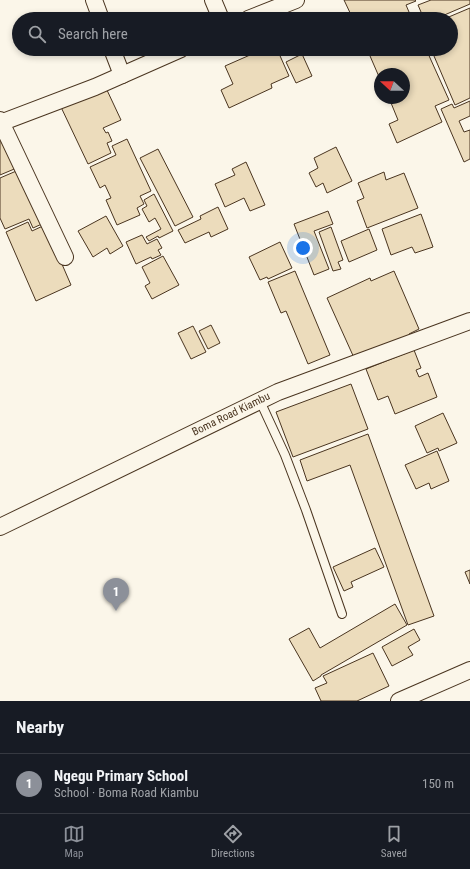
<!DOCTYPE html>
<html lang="en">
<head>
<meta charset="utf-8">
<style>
  :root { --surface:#171b24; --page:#20242c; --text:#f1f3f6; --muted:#9ea1a6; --line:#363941; --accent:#8c9099 }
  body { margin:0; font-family:"Roboto Condensed",sans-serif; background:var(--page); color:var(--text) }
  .compass { position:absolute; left:374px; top:68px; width:36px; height:36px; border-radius:50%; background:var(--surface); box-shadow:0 2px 6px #0003; rotate:291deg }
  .you { position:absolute; left:303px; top:248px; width:14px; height:14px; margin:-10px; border:3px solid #fff; border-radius:50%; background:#1a73e8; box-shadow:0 0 0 6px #1a73e833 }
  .badge { display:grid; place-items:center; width:26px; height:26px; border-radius:50%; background:var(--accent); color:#fff; font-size:13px; font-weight:700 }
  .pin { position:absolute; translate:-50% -33px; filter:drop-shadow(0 1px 2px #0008) }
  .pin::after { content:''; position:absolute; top:21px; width:14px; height:12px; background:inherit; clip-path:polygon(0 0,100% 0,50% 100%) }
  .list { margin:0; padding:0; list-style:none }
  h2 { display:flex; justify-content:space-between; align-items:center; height:52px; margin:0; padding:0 16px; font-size:17px }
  h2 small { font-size:13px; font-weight:400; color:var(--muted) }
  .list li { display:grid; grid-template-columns:26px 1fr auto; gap:12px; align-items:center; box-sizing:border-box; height:60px; padding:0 16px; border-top:1px solid var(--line) }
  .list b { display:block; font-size:15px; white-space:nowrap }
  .list p { margin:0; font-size:13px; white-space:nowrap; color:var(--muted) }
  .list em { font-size:13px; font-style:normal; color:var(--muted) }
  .icon { flex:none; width:22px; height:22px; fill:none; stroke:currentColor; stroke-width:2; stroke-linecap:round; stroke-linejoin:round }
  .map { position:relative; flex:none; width:470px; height:701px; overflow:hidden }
  .search { position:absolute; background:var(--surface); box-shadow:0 2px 6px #0003; left:12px; right:12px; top:12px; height:44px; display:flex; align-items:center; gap:10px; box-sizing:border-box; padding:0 14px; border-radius:22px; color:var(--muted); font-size:15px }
  .sheet { height:112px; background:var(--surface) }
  nav { display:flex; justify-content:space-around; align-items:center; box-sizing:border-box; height:56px; border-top:1px solid var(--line); background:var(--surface); font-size:11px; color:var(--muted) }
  nav a { display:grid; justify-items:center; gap:2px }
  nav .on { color:var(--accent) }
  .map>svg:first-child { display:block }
  .building { fill:#ecdcbc; stroke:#4a3520 }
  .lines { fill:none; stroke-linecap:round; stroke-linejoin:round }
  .lane-casing { stroke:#4a3520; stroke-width:10 }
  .street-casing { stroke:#4a3520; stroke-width:18 }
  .lane { stroke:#fbf6e9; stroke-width:8 }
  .street { stroke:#fbf6e9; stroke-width:16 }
  .labels { text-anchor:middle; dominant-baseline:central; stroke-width:3; stroke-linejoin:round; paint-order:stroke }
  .street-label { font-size:11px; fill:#4a3520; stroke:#fbf6e9 }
</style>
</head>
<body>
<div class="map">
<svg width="470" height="701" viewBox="0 0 470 701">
  <rect width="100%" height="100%" fill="#fbf6e9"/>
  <!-- building -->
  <g class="building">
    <polygon points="344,0 415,0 416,1 406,5 412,19 353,19"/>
    <polygon points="431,0 470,0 470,4 435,19 424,19 418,5"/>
    <polygon points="470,8 470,98 455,105 431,49 451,49 451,19 444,19"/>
    <polygon points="249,49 277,49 289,76 271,84 272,88 229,108 221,90 233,84 225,66 250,55 247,50"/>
    <polygon points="367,49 426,49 449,100 435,106 442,122 397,143 389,124 398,120 389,98 404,98 404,74 380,74 380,79"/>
    <polygon points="302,54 312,76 296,83 286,62"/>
    <polygon points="106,88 121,120 103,128 106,133 108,132 112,141 107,143 111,153 88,164 60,105"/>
    <polygon points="470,101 470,116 459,121 464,132 470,130 470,159 464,162 441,109 452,104 454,108"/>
    <polygon points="0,129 19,167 0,175"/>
    <polygon points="127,139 151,191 140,196 144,204 137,208 140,215 117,225 106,200 111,198 105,185 100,188 90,167 116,155 112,146"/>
    <polygon points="336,147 352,181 327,193 323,183 316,187 309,173 318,168 314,158"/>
    <polygon points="158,149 193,217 175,226 140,158"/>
    <polygon points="246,162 265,205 250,211 244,198 225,207 215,184 235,175 232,169"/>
    <polygon points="21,169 44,223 33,228 29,219 5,229 0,218 0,178"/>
    <polygon points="384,172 386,180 404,173 418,208 367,228 357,201 364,198 358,183"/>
    <polygon points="154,194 173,231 159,238 158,236 149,241 146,237 161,229 155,218 149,222 142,209 147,206 144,200"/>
    <polygon points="218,207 228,229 211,237 209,232 185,243 178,230 201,219 200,216"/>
    <polygon points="328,211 333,224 314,231 329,269 314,275 294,224"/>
    <polygon points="421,214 433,247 415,253 412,247 391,255 382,229"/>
    <polygon points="106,216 123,246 110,254 107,248 93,257 78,231"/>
    <polygon points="28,222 32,231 45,225 71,285 36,301 6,232"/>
    <polygon points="331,227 343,260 338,262 341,269 333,271 319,232"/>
    <polygon points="369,229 377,250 349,262 341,241"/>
    <polygon points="142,235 147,244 157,239 162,248 158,250 161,255 152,259 151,257 136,264 126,242"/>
    <polygon points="280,242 292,268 268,279 267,277 260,280 249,257"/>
    <polygon points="163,256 179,285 152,299 145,286 150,283 142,267"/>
    <polygon points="295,271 330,355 308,364 286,311 281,313 268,282"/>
    <polygon points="394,271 419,329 409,334 410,335 355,360 327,298 370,278 371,281"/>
    <polygon points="211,325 220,343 208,349 199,331"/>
    <polygon points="193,326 206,352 191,359 178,333"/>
    <polygon points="414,350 421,368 416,370 419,377 428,373 437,397 395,414 388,396 378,400 366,369"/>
    <polygon points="351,384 368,429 293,457 276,412"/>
    <polygon points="443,413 457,443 439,451 438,448 427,453 415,426"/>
    <polygon points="368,434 434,616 408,625 350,465 307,481 300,460"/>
    <polygon points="437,451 449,481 431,489 429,483 416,489 405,465"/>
    <polygon points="375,548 384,567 351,582 353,587 344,591 333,567"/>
    <polygon points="470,570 470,584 465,572"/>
    <polygon points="395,604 407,625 321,675 321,676 313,681 289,639 309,628 320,648"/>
    <polygon points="414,629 420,640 408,647 413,655 392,666 382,647"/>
    <polygon points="373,653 389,686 357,701 321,701 315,688 327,683 323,676"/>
  </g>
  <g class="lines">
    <!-- lane casing -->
    <g class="lane-casing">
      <polyline id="lane" points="260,401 285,455 306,510 342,614"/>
    </g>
    <!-- street casing -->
    <g class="street-casing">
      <g id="street">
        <polyline points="94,0 101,19"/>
        <polyline points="213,0 221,19"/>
        <polyline points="248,19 296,0"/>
        <polyline points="112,49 122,75"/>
        <polyline points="0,120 65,257"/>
        <polyline points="0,123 95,87 181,49"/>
        <polyline points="0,527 278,392 470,321"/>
        <polyline points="399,701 470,670"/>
      </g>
    </g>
    <!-- lane -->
    <use href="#lane" class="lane"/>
    <!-- street -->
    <use href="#street" class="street"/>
  </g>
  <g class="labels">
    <!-- street labels -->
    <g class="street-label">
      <text transform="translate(231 414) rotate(-26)">Boma Road Kiambu</text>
    </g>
  </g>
</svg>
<svg class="compass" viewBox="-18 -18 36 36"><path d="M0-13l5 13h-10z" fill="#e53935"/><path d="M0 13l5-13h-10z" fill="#9ea1a6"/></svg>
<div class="you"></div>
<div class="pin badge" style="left:116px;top:611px">1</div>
<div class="search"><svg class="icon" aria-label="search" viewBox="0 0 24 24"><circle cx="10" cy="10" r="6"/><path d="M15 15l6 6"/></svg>Search here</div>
</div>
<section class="sheet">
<h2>Nearby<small></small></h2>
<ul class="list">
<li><span class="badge">1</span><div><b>Ngegu Primary School</b><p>School · Boma Road Kiambu</p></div><em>150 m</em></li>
</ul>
</section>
<nav>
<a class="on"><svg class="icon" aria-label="map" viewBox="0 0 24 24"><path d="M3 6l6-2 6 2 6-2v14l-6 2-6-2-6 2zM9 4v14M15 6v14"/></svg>Map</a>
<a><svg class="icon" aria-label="directions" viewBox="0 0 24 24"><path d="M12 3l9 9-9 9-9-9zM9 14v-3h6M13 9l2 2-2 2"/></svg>Directions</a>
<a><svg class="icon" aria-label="saved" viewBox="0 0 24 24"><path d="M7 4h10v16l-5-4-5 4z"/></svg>Saved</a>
</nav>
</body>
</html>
